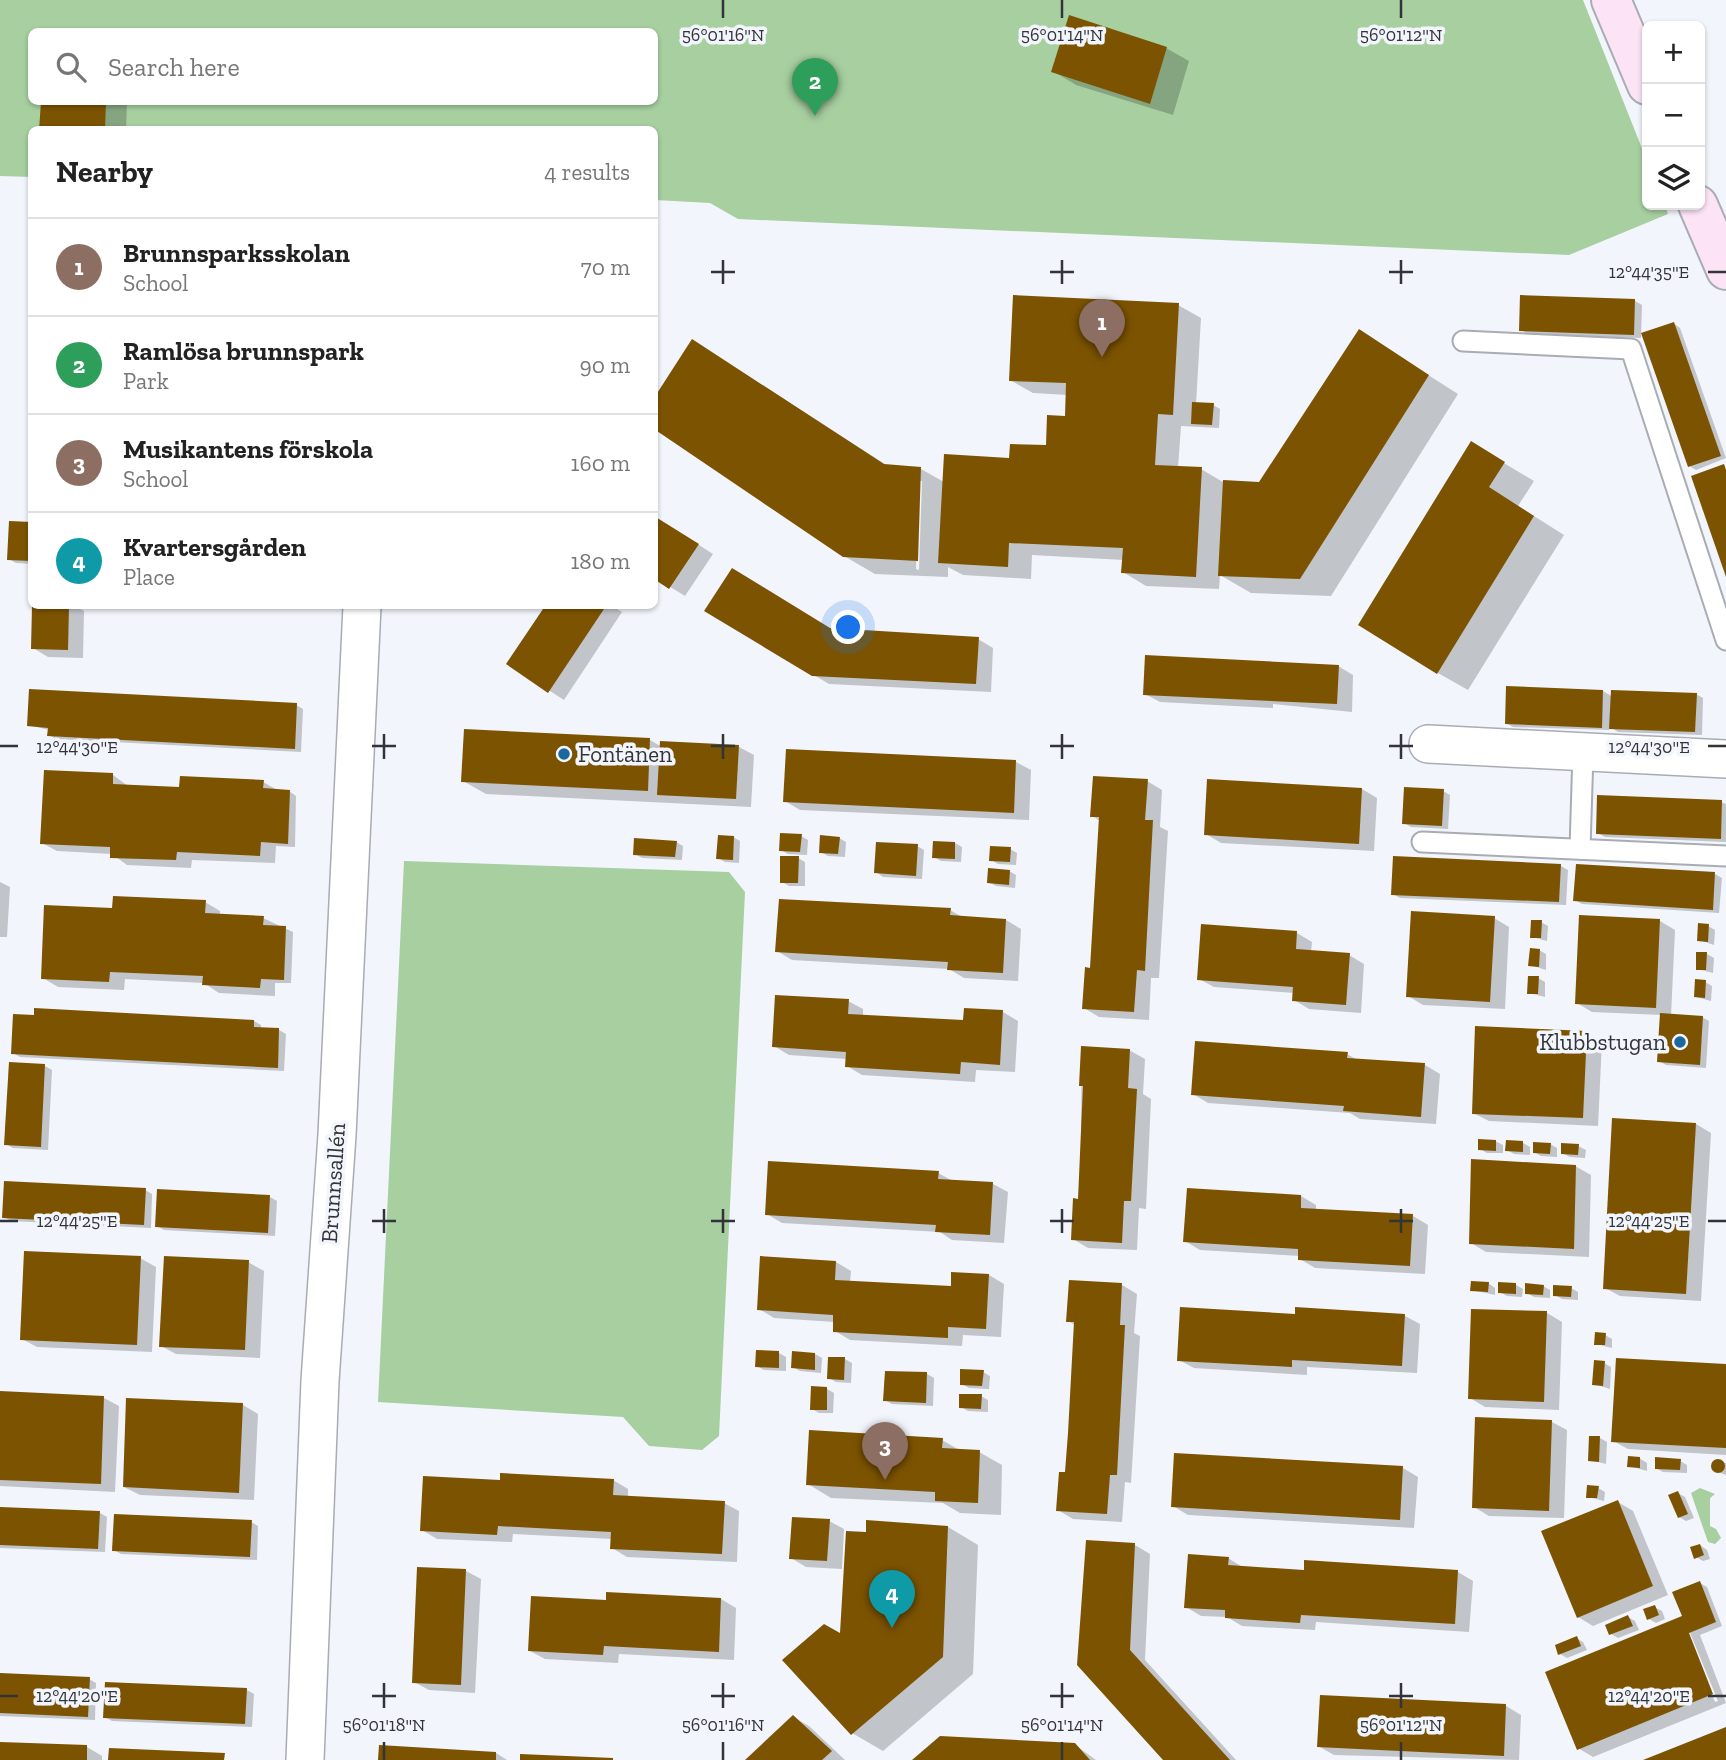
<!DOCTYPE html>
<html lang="en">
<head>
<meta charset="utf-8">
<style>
  :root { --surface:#fff; --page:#f2f2f2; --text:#222; --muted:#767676; --line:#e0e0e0; --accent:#1a73e8 }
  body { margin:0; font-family:"Zilla Slab",serif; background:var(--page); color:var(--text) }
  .controls { position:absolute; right:21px; top:21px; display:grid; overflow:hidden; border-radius:10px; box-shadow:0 2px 5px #0004 }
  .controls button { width:63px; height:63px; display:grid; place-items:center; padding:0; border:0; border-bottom:2px solid var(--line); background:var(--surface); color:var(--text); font:35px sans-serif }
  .you { position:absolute; left:849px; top:628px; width:24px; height:24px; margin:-18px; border:5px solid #fff; border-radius:50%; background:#1a73e8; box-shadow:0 0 0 10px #1a73e833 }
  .badge { display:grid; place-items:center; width:46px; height:46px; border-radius:50%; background:var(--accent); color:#fff; font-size:23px; font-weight:700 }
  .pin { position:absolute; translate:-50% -58px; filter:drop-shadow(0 2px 4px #0008) }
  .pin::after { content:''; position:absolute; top:37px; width:24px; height:21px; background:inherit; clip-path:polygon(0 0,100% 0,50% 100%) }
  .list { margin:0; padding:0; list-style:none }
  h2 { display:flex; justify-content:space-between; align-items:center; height:91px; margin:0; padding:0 28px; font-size:30px }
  h2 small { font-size:23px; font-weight:400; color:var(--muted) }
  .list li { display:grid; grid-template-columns:46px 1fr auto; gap:21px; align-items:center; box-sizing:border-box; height:98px; padding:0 28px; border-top:2px solid var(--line) }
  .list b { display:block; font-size:26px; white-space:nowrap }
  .list p { margin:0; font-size:23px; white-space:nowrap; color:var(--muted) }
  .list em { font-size:23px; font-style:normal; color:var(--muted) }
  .icon { flex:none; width:38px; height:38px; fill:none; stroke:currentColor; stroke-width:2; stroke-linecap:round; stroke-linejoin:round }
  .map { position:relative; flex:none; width:1726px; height:1760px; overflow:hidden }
  .search { position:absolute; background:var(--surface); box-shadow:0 2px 5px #0004; left:28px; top:28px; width:630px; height:77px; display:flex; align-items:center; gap:18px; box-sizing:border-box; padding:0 24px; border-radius:10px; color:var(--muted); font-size:26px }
  .panel { position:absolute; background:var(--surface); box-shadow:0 2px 5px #0004; left:28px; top:126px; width:630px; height:483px; border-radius:10px }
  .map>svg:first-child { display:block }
  .green { fill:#a7cfa0; fill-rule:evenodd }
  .shadow { fill:#0003; fill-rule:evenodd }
  .building { fill:#7c5301 }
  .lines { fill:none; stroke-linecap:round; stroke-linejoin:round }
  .lane-casing { stroke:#a9acb3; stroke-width:23 }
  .street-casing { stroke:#a9acb3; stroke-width:40 }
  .secondary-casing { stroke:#a9acb3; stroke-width:42 }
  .lane { stroke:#fff; stroke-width:19 }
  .street { stroke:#fff; stroke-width:37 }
  .secondary { stroke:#fce3f5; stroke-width:38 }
  .ticks { fill:none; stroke:#333437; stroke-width:2.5 }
  .poi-dot { fill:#1c689b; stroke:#f2f5fc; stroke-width:2.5 }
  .labels { text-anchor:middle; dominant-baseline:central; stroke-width:7; stroke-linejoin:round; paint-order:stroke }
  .poi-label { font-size:23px; fill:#333437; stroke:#f2f5fc; text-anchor:start }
  .street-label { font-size:23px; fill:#333437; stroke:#f2f5fc }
  .ticks-label { font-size:18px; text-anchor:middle; fill:#333437; stroke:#f2f5fc; stroke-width:7; stroke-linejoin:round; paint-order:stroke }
</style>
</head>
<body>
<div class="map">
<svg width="1726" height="1760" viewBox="0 0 1726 1760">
  <rect width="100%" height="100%" fill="#f2f5fc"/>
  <!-- green -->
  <g class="green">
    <path d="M0,0H1583L1647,161V205H1665L1668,214L1569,255L738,219L710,203L655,200L654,130H32L31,177L0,176ZM32,32H654V102H32Z"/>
    <polygon points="404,861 729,872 745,892 719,1436 702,1450 649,1446 623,1417 378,1402"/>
    <polygon points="1700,1488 1715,1494 1710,1498 1710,1526 1716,1529 1721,1538 1715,1544 1708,1542 1691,1493"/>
  </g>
  <!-- shadow -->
  <g class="shadow">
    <polygon points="1166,48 1189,61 1173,115 1076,85 1053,71"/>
    <polygon points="44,102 127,102 126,130 42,130"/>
    <polygon points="1635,301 1642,305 1641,338 1528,334 1521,330"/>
    <path d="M1178,305L1201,318L1196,404L1213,405L1220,409L1219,428L1181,426L1178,468L1201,469L1223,482L1260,484L1359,331L1458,394L1331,596L1251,593L1220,575L1219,589L1146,586L1123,572L1124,560L1032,555L1031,579L963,575L948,567V577L875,574L844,556L693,341L888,466L921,469L944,482L1047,447L1067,417L1068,395L1033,393L1010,380ZM919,481H922L919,570L916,569Z"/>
    <polygon points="1673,323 1680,328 1726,458 1696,470 1689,466"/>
    <polygon points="1472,444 1534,481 1518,506 1564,535 1468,690 1438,673"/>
    <polygon points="654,516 713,554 685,596 654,577"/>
    <polygon points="32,524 32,564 16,563 9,559"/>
    <polygon points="34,606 74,606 84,611 83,658 48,657 33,648"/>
    <polygon points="547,606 612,606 622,612 564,700 508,664"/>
    <polygon points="707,611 831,630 978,639 993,648 991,692 829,684"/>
    <polygon points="1338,666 1353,675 1352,712 1273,704 1273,708 1160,702 1145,694"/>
    <polygon points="1603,691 1613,697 1696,694 1703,698 1702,735 1618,732 1609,726 1609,730 1513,727 1506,723"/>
    <polygon points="296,705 303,709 301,752 56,739 49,735 49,730 29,725"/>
    <polygon points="650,740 662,747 662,743 739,747 754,755 751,807 486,794 463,781"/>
    <polygon points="788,751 1016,762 1031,770 1029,820 800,810 785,801"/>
    <polygon points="113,775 128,786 181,788 263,782 279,791 289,791 296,796 295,847 276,846 275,863 192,860 191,868 127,865 112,854 57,851 42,843"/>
    <polygon points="1147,781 1162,790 1160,827 1168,831 1159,978 1151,978 1149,1020 1099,1017 1084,1008 1092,970 1100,821 1092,816"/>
    <polygon points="1362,789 1377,798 1374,851 1221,843 1206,834"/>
    <polygon points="1443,791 1450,795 1448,829 1411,827 1404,823"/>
    <polygon points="1721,802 1726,804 1726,842 1605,837 1598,833"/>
    <polygon points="801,836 808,840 807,855 788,854 781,850"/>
    <polygon points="733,837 740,841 739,863 725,862 718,858"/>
    <polygon points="839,838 846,842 845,857 828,856 821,852"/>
    <polygon points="676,842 683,846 682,860 642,858 635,854"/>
    <polygon points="955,843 962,847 961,862 941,861 934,857"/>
    <polygon points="917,846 924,850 922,879 883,877 876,872"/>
    <polygon points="1010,849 1017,853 1016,865 998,864 991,860"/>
    <polygon points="798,858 805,862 805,886 789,886 782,882"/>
    <polygon points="1561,866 1568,870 1566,905 1400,898 1393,894"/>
    <polygon points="1009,871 1016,875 1015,888 996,886 989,882"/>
    <polygon points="1715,874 1722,878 1719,913 1582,904 1575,900"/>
    <polygon points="0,882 10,887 7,937 0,937"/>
    <polygon points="205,902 220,911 220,916 263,918 293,932 291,983 275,983 275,996 219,993 204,983 125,979 124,990 58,987 43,978 114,909"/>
    <polygon points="950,910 964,918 1006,920 1021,929 1018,981 964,978 949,969 792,960 777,951"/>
    <polygon points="1494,918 1509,927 1505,1009 1423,1005 1408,996"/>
    <polygon points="1660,921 1675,930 1671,1016 1702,1017 1709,1021 1706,1068 1666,1065 1659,1061 1662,1015 1592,1012 1577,1003"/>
    <polygon points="1541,922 1548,926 1547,941 1532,937"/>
    <polygon points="1708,926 1715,930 1714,945 1699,940"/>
    <polygon points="1297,933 1312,942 1311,952 1349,955 1364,964 1361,1013 1309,1009 1294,1000 1295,993 1214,987 1199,979"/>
    <polygon points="1539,950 1546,954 1546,970 1530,965"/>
    <polygon points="1707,954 1714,958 1713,973 1697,969"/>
    <polygon points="1538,978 1545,982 1545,997 1529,993"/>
    <polygon points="1705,982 1712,986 1711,1001 1696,997"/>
    <polygon points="848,1001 863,1009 863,1016 965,1022 1003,1012 1018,1021 1015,1072 976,1070 975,1082 862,1075 847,1066 847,1059 789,1055 774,1046"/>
    <polygon points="254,1021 261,1025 261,1029 279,1030 286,1034 284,1071 20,1057 13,1053"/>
    <polygon points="1586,1032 1602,1041 1598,1126 1489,1121 1473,1113"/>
    <polygon points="1082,1048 1129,1050 1145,1059 1143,1094 1151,1099 1146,1209 1139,1208 1137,1250 1088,1248 1073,1239 1080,1201"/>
    <polygon points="1347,1054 1359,1061 1425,1065 1440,1074 1436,1124 1360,1119 1350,1113 1208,1103 1193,1094"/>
    <polygon points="45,1066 52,1070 48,1150 13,1148 6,1144"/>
    <polygon points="1696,1124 1711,1133 1701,1301 1620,1296 1605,1288"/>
    <polygon points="1495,1141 1503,1145 1503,1153 1487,1153 1480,1149"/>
    <polygon points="1523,1143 1530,1147 1530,1155 1514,1154 1507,1150"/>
    <polygon points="1550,1144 1557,1148 1557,1157 1541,1156 1534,1152"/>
    <polygon points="1578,1146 1586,1150 1585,1158 1570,1157 1562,1153"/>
    <polygon points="1575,1166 1591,1175 1589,1257 1486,1252 1471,1243"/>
    <polygon points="938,1173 953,1181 993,1184 1008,1192 1004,1243 952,1240 940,1232 782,1223 767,1214"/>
    <polygon points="145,1190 152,1194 151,1228 11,1221 4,1217"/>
    <polygon points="1301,1196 1316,1205 1316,1211 1413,1216 1428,1225 1425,1274 1315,1268 1300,1259 1300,1256 1200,1250 1185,1241"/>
    <polygon points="270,1197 277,1201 275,1236 164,1230 157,1226"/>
    <polygon points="140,1258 156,1267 152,1352 37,1347 22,1339"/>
    <polygon points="762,1258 836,1262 851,1271 850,1283 952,1288 989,1275 1004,1284 1001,1337 963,1335 962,1346 850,1340 835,1331 835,1322 774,1318 759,1309"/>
    <polygon points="248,1262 264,1271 260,1358 176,1354 161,1346"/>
    <polygon points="1488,1283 1495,1288 1495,1295 1472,1290"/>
    <polygon points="1122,1285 1137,1294 1134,1333 1140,1336 1131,1483 1125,1482 1122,1522 1073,1519 1058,1510 1067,1474 1075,1325 1068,1321"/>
    <polygon points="1516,1285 1523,1289 1522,1297 1507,1296 1500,1292"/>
    <polygon points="1543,1286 1550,1290 1550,1298 1534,1297 1527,1293"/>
    <polygon points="1571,1288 1578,1292 1578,1300 1562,1299 1555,1295"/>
    <polygon points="1547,1313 1562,1322 1559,1410 1485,1407 1470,1398"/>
    <polygon points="1296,1316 1405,1316 1420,1324 1417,1373 1307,1367 1307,1375 1194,1368 1179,1360"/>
    <polygon points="1605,1335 1612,1339 1612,1348 1596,1344"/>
    <polygon points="779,1353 786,1357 786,1371 764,1370 757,1366"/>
    <polygon points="815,1354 822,1358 821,1373 800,1371 793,1367"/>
    <polygon points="845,1359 852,1363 851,1383 836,1382 829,1378"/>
    <polygon points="1604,1363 1611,1367 1610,1389 1594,1384"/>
    <polygon points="1726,1366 1726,1455 1628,1449 1613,1441"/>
    <polygon points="983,1372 990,1376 989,1389 969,1388 962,1384"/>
    <polygon points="927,1374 934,1378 933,1406 892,1404 885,1400"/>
    <polygon points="827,1389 834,1393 833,1413 819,1413 812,1409"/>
    <polygon points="0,1393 104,1398 119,1406 115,1492 0,1486"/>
    <polygon points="981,1396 988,1400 988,1412 968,1411 961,1407"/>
    <polygon points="128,1400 243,1405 258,1414 254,1500 140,1495 124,1487"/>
    <polygon points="1552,1422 1567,1430 1564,1518 1489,1516 1474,1507"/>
    <polygon points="1600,1438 1607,1442 1606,1464 1590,1460"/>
    <polygon points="942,1440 961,1451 979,1452 1002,1465 1001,1515 960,1513 943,1503 831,1498 808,1484"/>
    <polygon points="1639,1458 1647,1463 1647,1471 1629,1466"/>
    <polygon points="1680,1461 1687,1465 1687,1473 1663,1472 1656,1468"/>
    <polygon points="1712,1462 1726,1463 1726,1475 1712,1470"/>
    <polygon points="1403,1468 1418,1477 1414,1528 1188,1515 1173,1506"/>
    <polygon points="613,1480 628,1489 628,1498 724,1503 739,1511 737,1562 627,1557 612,1548 613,1539 513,1534 512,1542 437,1539 422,1530 502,1481"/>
    <polygon points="1598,1488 1605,1492 1604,1501 1588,1497"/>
    <polygon points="1678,1493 1685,1497 1694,1518 1686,1521 1679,1517"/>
    <polygon points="1618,1502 1633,1511 1668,1595 1593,1626 1578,1617"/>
    <polygon points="0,1509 100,1513 107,1517 105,1552 0,1548"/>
    <polygon points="829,1521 844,1529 842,1569 806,1567 791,1558"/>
    <polygon points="251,1522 258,1526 257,1560 121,1554 114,1550"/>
    <polygon points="948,1527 978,1545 973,1674 883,1751 852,1733 842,1636"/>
    <polygon points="1135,1545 1150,1554 1145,1660 1236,1760 1165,1760 1079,1664"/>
    <polygon points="1700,1545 1707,1550 1710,1559 1703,1561 1696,1557"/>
    <polygon points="1228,1558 1244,1568 1305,1572 1458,1572 1473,1581 1469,1632 1316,1622 1315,1630 1242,1626 1227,1617 1201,1616 1186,1607"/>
    <polygon points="466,1571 481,1579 475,1693 429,1690 414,1682"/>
    <path d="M1700,1583L1707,1587L1722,1626L1700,1635L1726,1703L1593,1757L1578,1748L1681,1618ZM1685,1628H1688L1718,1701L1715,1702Z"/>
    <polygon points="721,1599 736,1608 734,1660 619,1654 618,1663 545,1659 530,1651 607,1602"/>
    <polygon points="1654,1607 1662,1611 1665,1619 1656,1623 1649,1619"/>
    <polygon points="1628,1617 1635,1621 1639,1630 1618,1638 1611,1634"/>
    <polygon points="1576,1638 1583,1642 1587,1650 1567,1658 1560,1654"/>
    <polygon points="0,1675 89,1679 96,1683 95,1720 0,1716"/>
    <polygon points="247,1690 254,1694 252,1727 112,1721 105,1717"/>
    <polygon points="1506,1706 1521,1715 1519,1760 1334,1755 1318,1746"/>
    <polygon points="793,1717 809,1726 845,1760 748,1760"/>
    <polygon points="0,1743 87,1747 102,1756 102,1760 0,1760"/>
    <polygon points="1075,1745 1096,1760 915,1760"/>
    <polygon points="496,1753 507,1760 380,1760"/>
  </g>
  <!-- building -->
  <g class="building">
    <polygon points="1069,15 1167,47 1150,104 1051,72"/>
    <polygon points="41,102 106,102 105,130 39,130"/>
    <polygon points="1013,295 1179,303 1173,415 1158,414 1155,465 1202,467 1196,577 1121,573 1123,548 1009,543 1008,567 938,563 944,454 1009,458 1010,444 1046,445 1047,415 1065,416 1066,383 1009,381"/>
    <polygon points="1520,295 1635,299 1634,335 1519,331"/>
    <polygon points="1674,322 1721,456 1688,467 1641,333"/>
    <polygon points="1359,329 1429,375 1300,579 1218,576 1223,480 1259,482"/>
    <polygon points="692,339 884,464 921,467 918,561 843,557 654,429 654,398"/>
    <polygon points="1192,402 1214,403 1212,425 1191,424"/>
    <polygon points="1471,441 1505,462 1489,487 1534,516 1437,674 1358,625"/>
    <polygon points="1724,464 1726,470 1726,577 1691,476"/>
    <polygon points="654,516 699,544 669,589 654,579"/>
    <polygon points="9,521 32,522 32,561 7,560"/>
    <polygon points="732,568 830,628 979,637 976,684 812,676 704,611"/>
    <polygon points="32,606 69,606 68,650 31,649"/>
    <polygon points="545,606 606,606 548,693 506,664"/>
    <polygon points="1145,655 1339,665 1337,704 1143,695"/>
    <polygon points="1506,686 1603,690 1602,728 1505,724"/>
    <polygon points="29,689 297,703 295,749 47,736 48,728 27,726"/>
    <polygon points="1611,690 1697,693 1695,732 1609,729"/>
    <polygon points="464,729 650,738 648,791 461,782"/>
    <polygon points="660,741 739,745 736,799 657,795"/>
    <polygon points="786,749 1016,760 1014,813 783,802"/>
    <polygon points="44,770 113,773 113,784 179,787 180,776 264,780 263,788 290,790 288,844 261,842 260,856 177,852 176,860 110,858 110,847 40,844"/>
    <polygon points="1093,776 1148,779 1145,820 1153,820 1151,857 1145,971 1137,970 1134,1012 1082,1009 1085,967 1090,968 1099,817 1090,817"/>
    <polygon points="1207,779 1362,788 1359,844 1204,835"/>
    <polygon points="1404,787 1444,789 1442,826 1402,824"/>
    <polygon points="1597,795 1722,800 1721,839 1596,834"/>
    <polygon points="780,833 802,834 800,852 779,851"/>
    <polygon points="718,835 734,836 733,860 716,859"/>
    <polygon points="820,835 840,837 838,854 819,853"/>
    <polygon points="634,838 677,841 675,857 633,855"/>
    <polygon points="933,841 955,842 955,859 932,858"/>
    <polygon points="876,842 918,844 916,876 874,873"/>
    <polygon points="990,846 1011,847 1010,862 989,861"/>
    <polygon points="780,856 799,856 798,883 780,883"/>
    <polygon points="1393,856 1561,864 1559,902 1391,895"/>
    <polygon points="1576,864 1715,872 1713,910 1573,901"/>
    <polygon points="988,868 1010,870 1009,885 987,883"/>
    <polygon points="113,896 206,900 205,913 264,916 263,925 286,926 284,980 261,979 260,988 202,985 203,976 110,972 109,982 41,979 44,905 112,908"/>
    <polygon points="779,899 951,908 950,915 1006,919 1003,973 947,970 948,962 775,952"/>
    <polygon points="1411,911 1495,916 1490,1002 1406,997"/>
    <polygon points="1579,915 1660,919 1656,1008 1575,1004"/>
    <polygon points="1531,920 1542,920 1541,938 1530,938"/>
    <polygon points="1698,923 1709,924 1708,942 1697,941"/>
    <polygon points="1201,924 1297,931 1296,949 1350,953 1346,1005 1292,1001 1293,987 1197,980"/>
    <polygon points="1530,948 1540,949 1539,967 1528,966"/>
    <polygon points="1696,952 1707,952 1706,970 1696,970"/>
    <polygon points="1528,976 1539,976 1538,994 1527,994"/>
    <polygon points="1695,979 1706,980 1705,998 1694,997"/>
    <polygon points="775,995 849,999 848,1014 963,1020 964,1008 1003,1010 1000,1065 961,1062 960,1074 845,1067 846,1052 772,1047"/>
    <polygon points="34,1008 254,1020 254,1027 279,1028 278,1068 11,1054 13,1014 34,1015"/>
    <polygon points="1660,1013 1703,1016 1700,1065 1657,1062"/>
    <polygon points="1475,1026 1587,1031 1583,1118 1472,1114"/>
    <polygon points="1195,1041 1348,1052 1347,1058 1425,1063 1421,1117 1343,1111 1344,1106 1191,1095"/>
    <polygon points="1081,1046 1130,1049 1128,1088 1137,1089 1131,1201 1124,1201 1122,1243 1071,1240 1073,1198 1078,1199 1083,1086 1079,1086"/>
    <polygon points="9,1062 45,1064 41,1147 4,1145"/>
    <polygon points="1612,1118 1696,1123 1686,1294 1603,1289"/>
    <polygon points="1478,1139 1496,1140 1496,1151 1478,1150"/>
    <polygon points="1506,1140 1523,1141 1523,1152 1505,1151"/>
    <polygon points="1533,1142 1551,1143 1550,1154 1533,1153"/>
    <polygon points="1561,1143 1579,1144 1578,1155 1561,1154"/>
    <polygon points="1471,1159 1576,1165 1574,1249 1469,1244"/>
    <polygon points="768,1161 939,1171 938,1179 993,1182 990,1235 935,1232 936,1225 765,1215"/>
    <polygon points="4,1181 146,1188 144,1225 2,1218"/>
    <polygon points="1187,1188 1301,1195 1301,1208 1413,1214 1410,1266 1298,1260 1298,1249 1183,1242"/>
    <polygon points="157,1189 270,1195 268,1233 155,1227"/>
    <polygon points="24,1251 141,1256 137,1345 20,1340"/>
    <polygon points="164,1256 249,1260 245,1350 159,1347"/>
    <polygon points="760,1256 836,1261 835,1280 951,1286 951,1272 989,1274 986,1329 948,1327 948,1338 833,1332 833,1315 757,1310"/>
    <polygon points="1069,1280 1122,1283 1120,1325 1125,1325 1117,1475 1110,1475 1107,1514 1056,1511 1059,1472 1065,1472 1068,1433 1074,1322 1066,1322"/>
    <polygon points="1471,1281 1489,1282 1488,1292 1470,1291"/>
    <polygon points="1498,1282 1516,1283 1516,1294 1498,1293"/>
    <polygon points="1525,1283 1544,1285 1543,1295 1525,1294"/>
    <polygon points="1553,1285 1572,1286 1571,1297 1553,1296"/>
    <polygon points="1180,1307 1295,1314 1295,1307 1405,1314 1402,1366 1292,1360 1292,1367 1177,1361"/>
    <polygon points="1471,1309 1547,1311 1544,1402 1468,1399"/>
    <polygon points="1595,1332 1606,1333 1605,1345 1594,1345"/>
    <polygon points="756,1350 779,1351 779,1368 755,1367"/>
    <polygon points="792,1351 815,1353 815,1370 791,1368"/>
    <polygon points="828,1357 845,1357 844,1380 827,1379"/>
    <polygon points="1616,1358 1726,1364 1726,1448 1611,1442"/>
    <polygon points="1594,1360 1605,1361 1603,1386 1592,1385"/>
    <polygon points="960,1369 984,1370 982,1386 960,1385"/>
    <polygon points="885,1371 927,1372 926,1403 883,1401"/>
    <polygon points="811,1386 827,1387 827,1410 810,1410"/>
    <polygon points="0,1391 104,1396 101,1484 0,1480"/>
    <polygon points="959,1394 982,1394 981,1409 959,1408"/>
    <polygon points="126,1398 243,1403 239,1493 123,1487"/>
    <polygon points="1475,1417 1552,1420 1549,1511 1472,1508"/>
    <polygon points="809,1430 943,1438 942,1448 980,1450 978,1503 935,1501 935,1492 806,1485"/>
    <polygon points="1589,1436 1600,1436 1599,1462 1588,1461"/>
    <polygon points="1174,1453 1403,1466 1400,1520 1171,1507"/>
    <polygon points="1628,1456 1640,1457 1640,1468 1627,1467"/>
    <polygon points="1655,1457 1681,1459 1680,1470 1655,1469"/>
    <circle cx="1718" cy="1466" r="7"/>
    <polygon points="500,1473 614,1479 613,1495 725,1501 722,1554 610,1549 611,1532 498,1526 497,1535 420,1531 423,1476 500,1480"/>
    <polygon points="1587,1485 1599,1486 1597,1498 1586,1498"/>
    <polygon points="1678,1491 1688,1514 1678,1518 1668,1495"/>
    <polygon points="1618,1500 1653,1586 1577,1618 1541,1531"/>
    <polygon points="0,1507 100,1511 98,1549 0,1545"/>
    <polygon points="114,1514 252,1520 250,1557 112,1551"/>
    <polygon points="792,1517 830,1519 827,1561 789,1559"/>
    <polygon points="866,1520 948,1526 943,1657 851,1735 782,1660 824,1624 840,1633 846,1531 866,1532"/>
    <polygon points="1086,1540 1135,1543 1130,1650 1230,1760 1163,1760 1077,1665"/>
    <polygon points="1700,1544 1704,1555 1694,1559 1690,1547"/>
    <polygon points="1188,1554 1229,1557 1228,1565 1304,1570 1304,1560 1458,1570 1455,1624 1301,1615 1300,1623 1225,1618 1225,1610 1184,1608"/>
    <polygon points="417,1567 466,1569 461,1685 412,1683"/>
    <polygon points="1700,1581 1716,1622 1689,1633 1713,1694 1577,1750 1545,1672 1682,1616 1672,1592"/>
    <polygon points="606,1592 721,1598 719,1652 604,1646 603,1655 528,1651 531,1596 606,1600"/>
    <polygon points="1655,1605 1659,1615 1647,1620 1643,1609"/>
    <polygon points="1628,1615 1633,1626 1609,1635 1605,1625"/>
    <polygon points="1577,1636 1581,1646 1558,1655 1555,1645"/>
    <polygon points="0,1673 90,1677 88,1717 0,1713"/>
    <polygon points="105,1682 247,1688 245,1724 103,1718"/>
    <polygon points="1320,1695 1506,1704 1504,1756 1317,1747"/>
    <polygon points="793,1715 832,1751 822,1760 745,1760"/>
    <polygon points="1726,1727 1726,1760 1643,1760"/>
    <polygon points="940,1736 1075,1743 1090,1760 912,1760"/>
    <polygon points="0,1742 87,1745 87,1760 0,1760"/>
    <polygon points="379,1745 496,1752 496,1760 378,1760"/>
    <polygon points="109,1748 225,1753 224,1760 108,1760"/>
    <polygon points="520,1754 613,1758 613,1760 520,1760"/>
  </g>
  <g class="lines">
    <!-- lane casing -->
    <g class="lane-casing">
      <g id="lane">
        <polyline points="1463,341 1631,349 1726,640"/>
        <polyline points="1422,842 1726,856"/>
        <polyline points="1580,849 1583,753"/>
      </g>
    </g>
    <!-- street casing -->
    <g class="street-casing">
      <g id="street">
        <polyline points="1428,744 1726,759"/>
        <polyline points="305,1760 320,1381 337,1135 362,606"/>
      </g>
    </g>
    <!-- secondary casing -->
    <g class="secondary-casing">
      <g id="secondary">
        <polyline points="1611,0 1647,85"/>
        <polyline points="1698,205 1726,270"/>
      </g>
    </g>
    <!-- lane -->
    <use href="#lane" class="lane"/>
    <!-- street -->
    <use href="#street" class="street"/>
    <!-- secondary -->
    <use href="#secondary" class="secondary"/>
  </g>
  <!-- ticks -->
  <path class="ticks" d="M723,0V18M1062,0V18M1401,0V18M723,260V284M1062,260V284M1401,260V284M711,272H735M1050,272H1074M1389,272H1413M1708,272H1726M384,734V759M723,734V759M1062,734V759M1401,734V759M0,746H18M372,746H396M711,746H735M1050,746H1074M1389,746H1413M1708,746H1726M384,1209V1233M723,1209V1233M1062,1209V1233M1401,1209V1233M0,1221H18M372,1221H396M711,1221H735M1050,1221H1074M1389,1221H1413M1708,1221H1726M384,1683V1708M723,1683V1708M1062,1683V1708M1401,1683V1708M0,1696H18M372,1696H396M711,1696H735M1050,1696H1074M1389,1696H1413M1708,1696H1726M384,1742V1760M723,1742V1760M1062,1742V1760M1401,1742V1760"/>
  <!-- markers -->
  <g class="poi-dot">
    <circle cx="564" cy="754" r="7"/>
    <circle cx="1680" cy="1042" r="7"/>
  </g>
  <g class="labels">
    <!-- poi labels -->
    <g class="poi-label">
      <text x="578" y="754">Fontänen</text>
      <text x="1666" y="1042" text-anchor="end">Klubbstugan</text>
    </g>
    <!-- street labels -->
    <g class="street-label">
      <text transform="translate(333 1183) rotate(-86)">Brunnsallén</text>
    </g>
  </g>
  <g class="ticks-label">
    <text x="723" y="41">56°01'16"N</text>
    <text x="1062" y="41">56°01'14"N</text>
    <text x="1401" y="41">56°01'12"N</text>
    <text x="1649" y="278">12°44'35"E</text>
    <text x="1649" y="753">12°44'30"E</text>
    <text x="77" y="753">12°44'30"E</text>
    <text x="1649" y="1227">12°44'25"E</text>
    <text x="77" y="1227">12°44'25"E</text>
    <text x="1649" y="1702">12°44'20"E</text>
    <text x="77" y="1702">12°44'20"E</text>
    <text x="384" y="1731">56°01'18"N</text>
    <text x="723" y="1731">56°01'16"N</text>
    <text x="1062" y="1731">56°01'14"N</text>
    <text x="1401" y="1731">56°01'12"N</text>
  </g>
</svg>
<div class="controls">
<button>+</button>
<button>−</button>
<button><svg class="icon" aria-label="layers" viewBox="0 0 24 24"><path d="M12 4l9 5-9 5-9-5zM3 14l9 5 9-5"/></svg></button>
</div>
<div class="you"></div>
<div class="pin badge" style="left:1102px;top:357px;background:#8d6e63">1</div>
<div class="pin badge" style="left:815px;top:116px;background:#2e9e5b">2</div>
<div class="pin badge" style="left:885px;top:1480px;background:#8d6e63">3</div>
<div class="pin badge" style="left:892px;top:1628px;background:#0f9aa8">4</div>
<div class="search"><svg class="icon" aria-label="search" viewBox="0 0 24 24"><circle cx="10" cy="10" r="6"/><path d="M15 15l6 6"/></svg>Search here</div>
<section class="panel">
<h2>Nearby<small>4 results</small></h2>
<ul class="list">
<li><span class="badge" style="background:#8d6e63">1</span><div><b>Brunnsparksskolan</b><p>School</p></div><em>70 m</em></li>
<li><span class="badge" style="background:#2e9e5b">2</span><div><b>Ramlösa brunnspark</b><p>Park</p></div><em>90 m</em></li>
<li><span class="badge" style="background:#8d6e63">3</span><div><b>Musikantens förskola</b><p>School</p></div><em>160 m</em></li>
<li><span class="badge" style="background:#0f9aa8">4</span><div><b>Kvartersgården</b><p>Place</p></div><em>180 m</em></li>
</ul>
</section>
</div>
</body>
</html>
